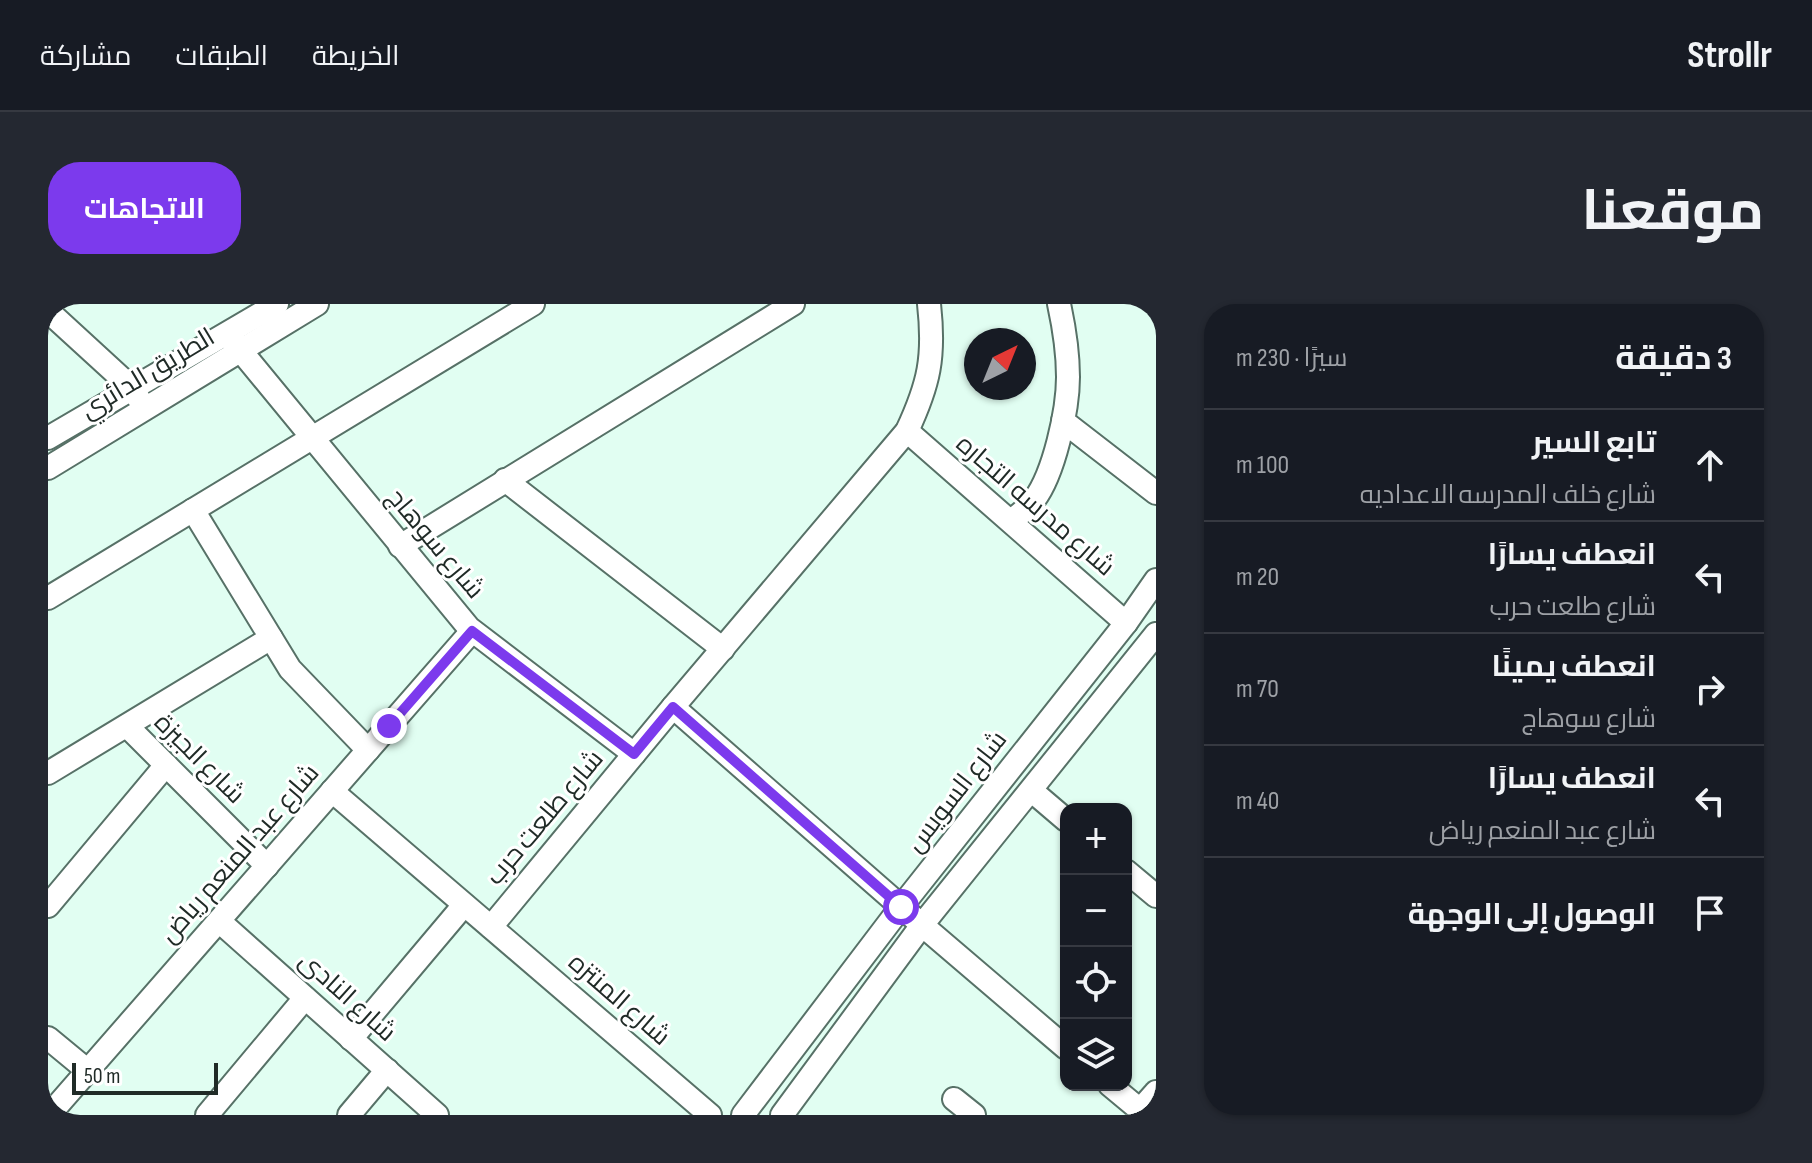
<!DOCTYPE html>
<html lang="ar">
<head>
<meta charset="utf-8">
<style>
  :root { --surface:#171b24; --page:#242831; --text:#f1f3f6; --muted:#9ea1a6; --line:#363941; --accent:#7c3aed }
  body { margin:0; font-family:"Sofia Sans Condensed",Cairo,sans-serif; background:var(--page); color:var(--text); direction:rtl }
  .controls { position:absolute; right:24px; bottom:24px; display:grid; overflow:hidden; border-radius:16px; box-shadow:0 2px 6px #0004 }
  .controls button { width:72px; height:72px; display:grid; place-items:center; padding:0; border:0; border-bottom:2px solid var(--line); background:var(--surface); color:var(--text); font:40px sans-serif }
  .compass { position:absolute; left:916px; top:24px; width:72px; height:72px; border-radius:50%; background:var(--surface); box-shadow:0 2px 6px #0004; rotate:43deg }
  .scale { position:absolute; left:24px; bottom:20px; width:146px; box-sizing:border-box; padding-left:8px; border:4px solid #202b27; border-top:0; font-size:22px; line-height:28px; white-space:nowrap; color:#202b27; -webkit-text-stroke:6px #fff; paint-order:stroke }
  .stop { position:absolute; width:24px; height:24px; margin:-18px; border:6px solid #7c3aed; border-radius:50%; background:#fff }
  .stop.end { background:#7c3aed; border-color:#fff; box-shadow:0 2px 8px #0008 }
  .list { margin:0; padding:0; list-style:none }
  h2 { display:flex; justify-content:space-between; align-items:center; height:104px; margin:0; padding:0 32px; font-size:34px }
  h2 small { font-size:26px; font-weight:400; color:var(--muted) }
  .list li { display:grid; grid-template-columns:52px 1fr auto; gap:24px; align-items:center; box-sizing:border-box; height:112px; padding:0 32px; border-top:2px solid var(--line) }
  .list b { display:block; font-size:30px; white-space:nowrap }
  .list p { margin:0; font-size:26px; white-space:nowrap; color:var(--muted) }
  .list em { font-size:26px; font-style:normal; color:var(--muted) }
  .icon { flex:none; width:44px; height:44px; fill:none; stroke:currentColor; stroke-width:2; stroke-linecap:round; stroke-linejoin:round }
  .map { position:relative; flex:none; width:1108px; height:811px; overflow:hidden; direction:ltr; border-radius:32px }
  header { display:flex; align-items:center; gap:48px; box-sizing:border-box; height:112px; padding:0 40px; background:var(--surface); border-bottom:2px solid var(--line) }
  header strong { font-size:38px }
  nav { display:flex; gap:44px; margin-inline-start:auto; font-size:28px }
  .intro { display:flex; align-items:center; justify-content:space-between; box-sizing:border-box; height:192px; padding:0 48px }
  h1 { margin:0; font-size:56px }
  .button { padding:20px 36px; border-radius:32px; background:var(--accent); color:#fff; font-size:28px; font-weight:700 }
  main { display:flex; gap:48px; padding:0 48px }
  aside { flex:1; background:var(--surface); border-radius:32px; box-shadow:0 2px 6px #0004 }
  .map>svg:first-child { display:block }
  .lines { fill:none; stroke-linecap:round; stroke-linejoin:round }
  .minor-casing { stroke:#577167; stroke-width:26 }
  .minor { stroke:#fff; stroke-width:22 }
  .route { stroke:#7c3aed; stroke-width:10 }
  .labels { text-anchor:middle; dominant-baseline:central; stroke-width:6; stroke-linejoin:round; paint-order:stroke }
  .street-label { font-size:26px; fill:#202b27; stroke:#fff }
</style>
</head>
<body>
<header>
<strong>Strollr</strong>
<nav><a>الخريطة</a><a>الطبقات</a><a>مشاركة</a></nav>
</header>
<div class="intro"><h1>موقعنا</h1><a class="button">الاتجاهات</a></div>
<main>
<aside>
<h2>3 دقيقة<small>سيرًا · 230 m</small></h2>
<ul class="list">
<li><svg class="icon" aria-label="ahead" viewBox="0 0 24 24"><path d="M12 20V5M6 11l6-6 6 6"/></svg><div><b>تابع السير</b><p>شارع خلف المدرسه الاعداديه</p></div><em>100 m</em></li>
<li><svg class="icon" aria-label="left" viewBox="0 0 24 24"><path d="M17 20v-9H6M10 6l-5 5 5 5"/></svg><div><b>انعطف يسارًا</b><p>شارع طلعت حرب</p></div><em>20 m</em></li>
<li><svg class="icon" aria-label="right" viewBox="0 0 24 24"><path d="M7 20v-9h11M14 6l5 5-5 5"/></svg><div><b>انعطف يمينًا</b><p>شارع سوهاج</p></div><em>70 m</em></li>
<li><svg class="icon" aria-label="left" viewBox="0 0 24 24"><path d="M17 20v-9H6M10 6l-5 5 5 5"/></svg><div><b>انعطف يسارًا</b><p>شارع عبد المنعم رياض</p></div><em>40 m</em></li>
<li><svg class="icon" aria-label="arrive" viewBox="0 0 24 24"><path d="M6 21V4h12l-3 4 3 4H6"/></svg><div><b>الوصول إلى الوجهة</b></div></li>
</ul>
</aside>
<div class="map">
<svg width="1108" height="811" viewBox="0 0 1108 811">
  <rect width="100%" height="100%" fill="#e1fef2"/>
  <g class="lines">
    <!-- minor casing -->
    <g class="minor-casing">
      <g id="minor">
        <polyline points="0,7 84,84 91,95"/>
        <polyline points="179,30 421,324 586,450"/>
        <polyline points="1015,117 1108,189"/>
        <polyline points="859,127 1078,319"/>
        <polyline points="0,134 229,0"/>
        <polyline points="0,164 269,0"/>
        <polyline points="457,176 675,345"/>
        <polyline points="145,206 242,365 320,446"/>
        <path d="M963,217C971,211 980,204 986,196C1006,170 1020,106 1020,73C1020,49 1016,23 1011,0"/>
        <polyline points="352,242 745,0"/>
        <polyline points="0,294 485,0"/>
        <polyline points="625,403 874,621 1018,744"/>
        <polyline points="79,422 219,562"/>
        <polyline points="0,469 223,334"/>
        <polyline points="284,487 662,811"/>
        <polyline points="984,487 1018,516"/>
        <polyline points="1078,567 1108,592"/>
        <polyline points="0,602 118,461"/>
        <polyline points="171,617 389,811"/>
        <path d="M443,623L625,403L859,127C881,80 887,53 881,0"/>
        <polyline points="0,734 40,767"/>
        <polyline points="303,735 416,601"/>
        <polyline points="1062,781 1098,811"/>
        <polyline points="906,795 926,811"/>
        <polyline points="1092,806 1108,788"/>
        <polyline points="1,811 424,327"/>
        <polyline points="159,811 257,694"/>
        <polyline points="301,811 339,766"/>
        <polyline points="695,811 853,603 1078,319 1108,276"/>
        <polyline points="734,811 874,621 1108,330"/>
      </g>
    </g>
    <!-- minor -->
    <use href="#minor" class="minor"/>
  </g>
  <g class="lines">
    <!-- route -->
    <polyline class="route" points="341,422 424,327 586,450 625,403 853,603"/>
  </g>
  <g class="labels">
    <!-- street labels -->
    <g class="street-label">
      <text transform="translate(100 70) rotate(-31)">الطريق الدائري</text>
      <text transform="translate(987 202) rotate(41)">شارع مدرسه التجاره</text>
      <text transform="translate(387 240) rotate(50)">شارع سوهاج</text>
      <text transform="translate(151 455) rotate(45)">شارع الجيزة</text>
      <text transform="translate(909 488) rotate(-52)">شارع السويس</text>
      <text transform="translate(497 514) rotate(-50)">شارع طلعت حرب</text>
      <text transform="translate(192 550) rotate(-49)">شارع عبد المنعم رياض</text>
      <text transform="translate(299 693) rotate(42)">شارع النادى</text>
      <text transform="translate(571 696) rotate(41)">شارع المنتزه</text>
    </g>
  </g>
</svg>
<div class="controls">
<button>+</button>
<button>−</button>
<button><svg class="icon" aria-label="locate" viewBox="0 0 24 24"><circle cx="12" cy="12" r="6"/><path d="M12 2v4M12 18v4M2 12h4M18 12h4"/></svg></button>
<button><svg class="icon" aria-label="layers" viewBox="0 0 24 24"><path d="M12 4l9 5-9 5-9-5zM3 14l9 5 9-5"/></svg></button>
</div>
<svg class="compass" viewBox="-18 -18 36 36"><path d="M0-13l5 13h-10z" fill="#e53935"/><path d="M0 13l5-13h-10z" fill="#9ea1a6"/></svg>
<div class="scale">50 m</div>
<div class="stop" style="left:853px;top:603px"></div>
<div class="stop end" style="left:341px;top:422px"></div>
</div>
</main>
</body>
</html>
